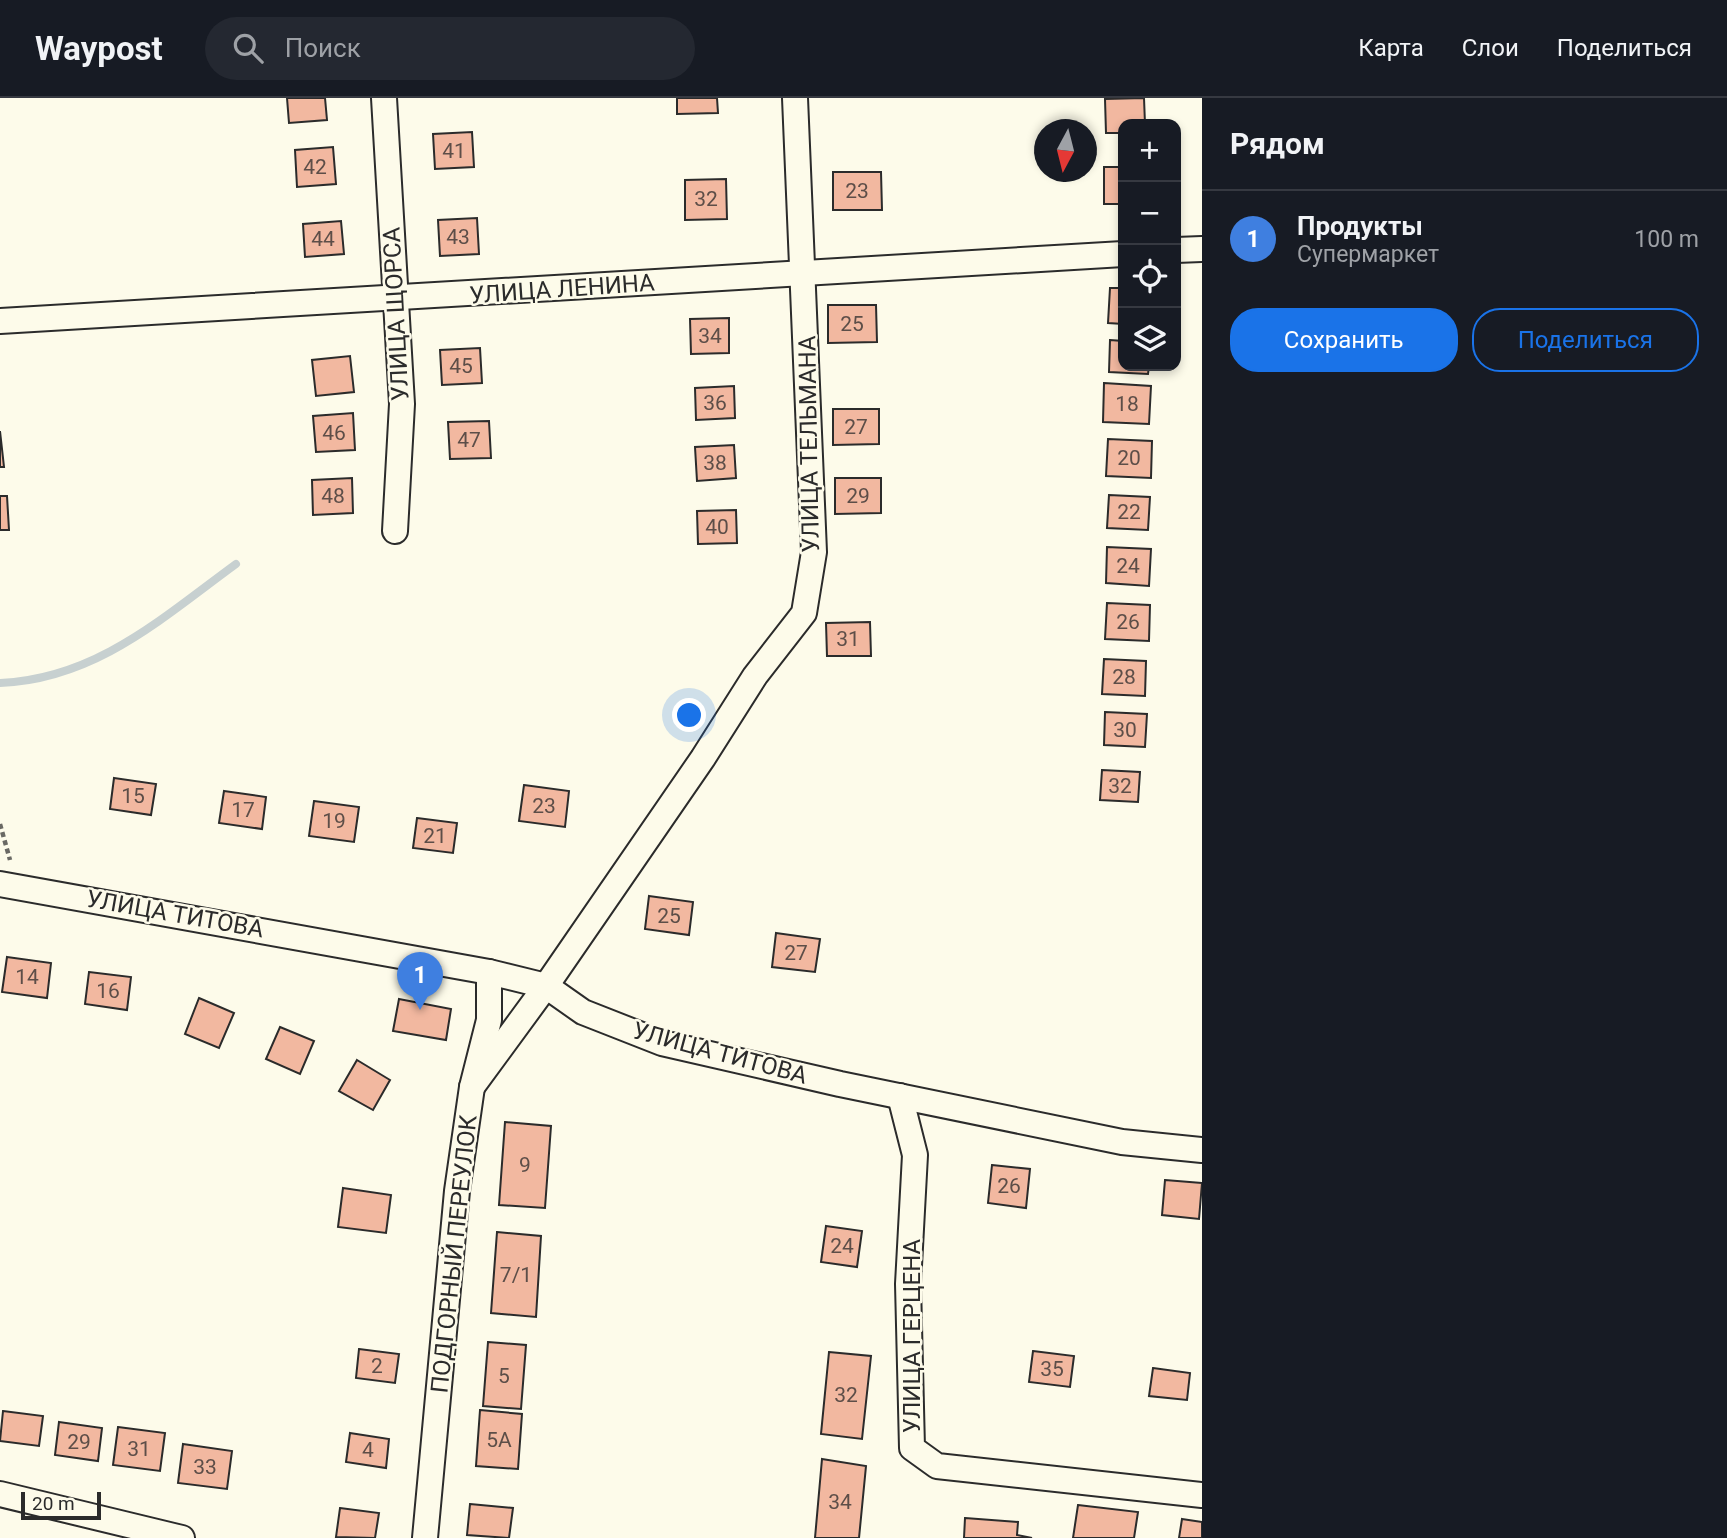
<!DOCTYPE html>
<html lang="ru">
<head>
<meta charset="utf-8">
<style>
  :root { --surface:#171b24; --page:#242831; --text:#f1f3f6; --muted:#9ea1a6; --line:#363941; --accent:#1a73e8 }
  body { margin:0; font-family:Roboto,sans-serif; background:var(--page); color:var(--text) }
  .controls { position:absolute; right:21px; top:21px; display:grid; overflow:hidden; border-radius:14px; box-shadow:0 4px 10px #0003 }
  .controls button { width:63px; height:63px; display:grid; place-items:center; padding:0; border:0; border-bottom:2px solid var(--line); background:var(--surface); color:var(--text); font:35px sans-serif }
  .compass { position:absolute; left:1034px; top:21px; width:63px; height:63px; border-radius:50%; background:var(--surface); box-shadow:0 4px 10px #0003; rotate:187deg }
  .scale { position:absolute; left:21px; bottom:18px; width:80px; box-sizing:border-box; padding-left:7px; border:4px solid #2b2b2b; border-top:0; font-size:19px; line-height:24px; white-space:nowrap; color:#2b2b2b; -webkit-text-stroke:5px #fdfbea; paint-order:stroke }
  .you { position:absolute; left:690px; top:618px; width:24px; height:24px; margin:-18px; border:5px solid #fff; border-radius:50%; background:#1a73e8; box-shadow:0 0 0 10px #1a73e833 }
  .badge { display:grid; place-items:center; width:46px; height:46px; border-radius:50%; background:var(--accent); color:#fff; font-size:23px; font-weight:700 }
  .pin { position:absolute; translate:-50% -58px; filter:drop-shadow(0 2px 4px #0008) }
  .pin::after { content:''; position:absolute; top:37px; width:24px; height:21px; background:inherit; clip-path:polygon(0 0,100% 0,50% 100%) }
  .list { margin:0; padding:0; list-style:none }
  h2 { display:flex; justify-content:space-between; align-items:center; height:91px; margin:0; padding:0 28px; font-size:30px }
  h2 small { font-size:23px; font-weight:400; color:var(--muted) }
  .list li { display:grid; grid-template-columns:46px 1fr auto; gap:21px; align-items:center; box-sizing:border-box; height:98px; padding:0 28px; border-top:2px solid var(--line) }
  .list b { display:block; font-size:26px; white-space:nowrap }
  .list p { margin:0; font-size:23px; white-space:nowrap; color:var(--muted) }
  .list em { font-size:23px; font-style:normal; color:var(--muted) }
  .actions { display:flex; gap:14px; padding:21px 28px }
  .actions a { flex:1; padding:16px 0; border:2px solid var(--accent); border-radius:28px; text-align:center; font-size:24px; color:var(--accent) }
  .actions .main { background:var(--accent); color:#fff }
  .icon { flex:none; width:38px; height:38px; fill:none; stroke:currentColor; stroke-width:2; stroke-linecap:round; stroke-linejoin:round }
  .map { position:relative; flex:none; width:1202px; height:1440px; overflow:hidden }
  header { display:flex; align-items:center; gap:42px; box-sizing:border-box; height:98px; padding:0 35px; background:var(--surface); border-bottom:2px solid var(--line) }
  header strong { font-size:33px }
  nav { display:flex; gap:38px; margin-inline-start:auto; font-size:24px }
  .search { width:490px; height:63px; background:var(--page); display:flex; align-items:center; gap:18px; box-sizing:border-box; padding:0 24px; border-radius:38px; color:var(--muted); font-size:26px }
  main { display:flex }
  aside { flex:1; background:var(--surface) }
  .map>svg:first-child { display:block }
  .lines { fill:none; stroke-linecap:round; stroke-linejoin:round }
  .stream { stroke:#c7d0d0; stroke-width:8 }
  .building { fill:#f2b8a0; stroke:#2b2b2b; stroke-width:2 }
  .street-casing { stroke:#2b2b2b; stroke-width:28 }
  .path { stroke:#6a6964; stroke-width:4.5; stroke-dasharray:5 3.5; stroke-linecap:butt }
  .street { stroke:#fdfbea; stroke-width:24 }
  .labels { text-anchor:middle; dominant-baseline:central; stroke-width:5; stroke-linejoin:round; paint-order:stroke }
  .number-label { font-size:21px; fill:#5d4e48 }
  .street-label { font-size:24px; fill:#2b2b2b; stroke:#fdfbea }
</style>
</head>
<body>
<header>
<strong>Waypost</strong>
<div class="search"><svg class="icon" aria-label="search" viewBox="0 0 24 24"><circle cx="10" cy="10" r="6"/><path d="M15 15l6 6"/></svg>Поиск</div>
<nav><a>Карта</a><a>Слои</a><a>Поделиться</a></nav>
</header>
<main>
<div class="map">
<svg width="1202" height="1440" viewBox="0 0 1202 1440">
  <rect width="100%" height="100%" fill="#fdfbea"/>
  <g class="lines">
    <!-- stream -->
    <path class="stream" d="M0,585C96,581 162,520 236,466"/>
  </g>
  <!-- building -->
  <g class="building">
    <polygon points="287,0 325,0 327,22 289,25"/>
    <polygon points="677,0 717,0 718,15 677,16"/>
    <polygon points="1144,0 1145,26 1123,26 1123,35 1106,35 1105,1"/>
    <polygon points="472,34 474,69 435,71 433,36"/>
    <polygon points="333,49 336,86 297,89 295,52"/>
    <rect x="1104" y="69" width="19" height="37"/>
    <polygon points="833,74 881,74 882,112 833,112"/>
    <polygon points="726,81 727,121 685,122 685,82"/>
    <polygon points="477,120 479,156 440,158 438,122"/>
    <polygon points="341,123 344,156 305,159 303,126"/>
    <polygon points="1110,190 1123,190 1123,226 1108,225"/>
    <polygon points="828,207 876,207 877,244 828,245"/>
    <polygon points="729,220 729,255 691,256 690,221"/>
    <polygon points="1110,242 1123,243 1123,268 1149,268 1148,276 1109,274"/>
    <polygon points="480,250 482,285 442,287 440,252"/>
    <polygon points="350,258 354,294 316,298 312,262"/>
    <polygon points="1104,285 1151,288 1149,326 1103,324"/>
    <polygon points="734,288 735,320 696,322 695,290"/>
    <polygon points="833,311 879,311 879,346 833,347"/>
    <polygon points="353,315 355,352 316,354 313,318"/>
    <polygon points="489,323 491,360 450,361 448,324"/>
    <polygon points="0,333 4,369 0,369"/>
    <polygon points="1108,341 1152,343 1151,380 1106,378"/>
    <polygon points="734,347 736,380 697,383 695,349"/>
    <polygon points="352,380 353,415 313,417 312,382"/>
    <polygon points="835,380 881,380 881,415 835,416"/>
    <polygon points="1109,397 1150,399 1148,432 1107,430"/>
    <polygon points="0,398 7,398 9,432 0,432"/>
    <polygon points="736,412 737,445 698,446 697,413"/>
    <polygon points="1107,449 1151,451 1149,488 1106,485"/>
    <polygon points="1107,505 1150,507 1149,543 1105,541"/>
    <polygon points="870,524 871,558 827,558 826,525"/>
    <polygon points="1104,561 1146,563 1145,598 1102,596"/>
    <polygon points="1105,614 1147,616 1145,649 1104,647"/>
    <polygon points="1102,672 1140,674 1138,704 1100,702"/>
    <polygon points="114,680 156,686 151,717 110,711"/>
    <polygon points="524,687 569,693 565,729 519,723"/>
    <polygon points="224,693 266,699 262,731 219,725"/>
    <polygon points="314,703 359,709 354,744 309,738"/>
    <polygon points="417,720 457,725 453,755 413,750"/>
    <polygon points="649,798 693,804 689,837 645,831"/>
    <polygon points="776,835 820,841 815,874 772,869"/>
    <polygon points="7,859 51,865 47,900 2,894"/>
    <polygon points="89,874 131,879 127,912 85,906"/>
    <polygon points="199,900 234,915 219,950 185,936"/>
    <polygon points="399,901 451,911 446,942 393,933"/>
    <polygon points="280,929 314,943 300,976 266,961"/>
    <polygon points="357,962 390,982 373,1012 339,993"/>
    <polygon points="505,1024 551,1028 545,1110 499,1107"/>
    <polygon points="992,1067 1030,1071 1026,1110 988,1105"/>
    <polygon points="1165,1082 1202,1085 1199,1121 1162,1117"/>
    <polygon points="343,1090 391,1097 386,1135 338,1129"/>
    <polygon points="826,1128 862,1133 857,1169 821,1164"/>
    <polygon points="497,1134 541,1138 536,1219 491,1215"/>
    <polygon points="488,1244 526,1247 521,1311 483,1308"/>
    <polygon points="359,1251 399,1256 395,1285 356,1280"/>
    <polygon points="1033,1253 1074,1258 1070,1289 1029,1284"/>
    <polygon points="829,1254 871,1258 862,1341 821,1336"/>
    <polygon points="1153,1270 1190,1275 1187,1302 1149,1298"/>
    <polygon points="480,1312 522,1316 518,1371 476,1368"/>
    <polygon points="3,1313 43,1318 39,1348 0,1343"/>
    <polygon points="59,1324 102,1330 98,1363 55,1357"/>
    <polygon points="118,1329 165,1335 160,1373 113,1367"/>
    <polygon points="350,1335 389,1341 386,1370 346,1364"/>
    <polygon points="183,1346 232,1353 227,1391 178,1385"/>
    <polygon points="822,1361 866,1368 859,1440 815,1440"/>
    <polygon points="470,1406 513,1410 509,1440 467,1437"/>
    <polygon points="1078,1407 1138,1414 1134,1440 1073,1440"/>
    <polygon points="340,1410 379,1415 375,1440 336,1439"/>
    <polygon points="965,1420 1018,1424 1017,1437 1032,1440 964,1440"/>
    <polygon points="1182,1421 1202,1424 1202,1440 1179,1440"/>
  </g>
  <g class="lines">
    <!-- street casing -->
    <g class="street-casing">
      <g id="street">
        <polyline points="384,0 402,306 395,433"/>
        <polyline points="1176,152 1202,151"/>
        <polyline points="0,223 1123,156"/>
        <polyline points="0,786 489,874 546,888 583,914 662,945 840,986 1122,1044 1202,1052"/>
        <polyline points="472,989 546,888 703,660 755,578 804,515 814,454 795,0"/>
        <polyline points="900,998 915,1057 908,1186 912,1350 937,1368 1202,1397"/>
        <polyline points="0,1396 182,1440"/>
        <polyline points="425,1440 457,1093 472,989 489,922 489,874"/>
      </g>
    </g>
    <!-- path -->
    <polyline class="path" points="0,726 10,762"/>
    <!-- street -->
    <use href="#street" class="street"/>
  </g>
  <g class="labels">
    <!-- number labels -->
    <g class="number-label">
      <text x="454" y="53">41</text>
      <text x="315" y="69">42</text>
      <text x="857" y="93">23</text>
      <text x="706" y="101">32</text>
      <text x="458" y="139">43</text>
      <text x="323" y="141">44</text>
      <text x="852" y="226">25</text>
      <text x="710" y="238">34</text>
      <text x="461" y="268">45</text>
      <text x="715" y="305">36</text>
      <text x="1127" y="306">18</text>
      <text x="856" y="329">27</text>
      <text x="334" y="335">46</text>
      <text x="469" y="342">47</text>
      <text x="1129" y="360">20</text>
      <text x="715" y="365">38</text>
      <text x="333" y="398">48</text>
      <text x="858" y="398">29</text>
      <text x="1129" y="414">22</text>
      <text x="717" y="429">40</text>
      <text x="1128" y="468">24</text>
      <text x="1128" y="524">26</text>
      <text x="848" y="541">31</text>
      <text x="1124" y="579">28</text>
      <text x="1125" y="632">30</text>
      <text x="1120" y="688">32</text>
      <text x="133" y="698">15</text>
      <text x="544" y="708">23</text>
      <text x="243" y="712">17</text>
      <text x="334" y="723">19</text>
      <text x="435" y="738">21</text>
      <text x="669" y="818">25</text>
      <text x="796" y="855">27</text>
      <text x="27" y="879">14</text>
      <text x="108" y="893">16</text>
      <text x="525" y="1067">9</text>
      <text x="1009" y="1088">26</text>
      <text x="842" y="1148">24</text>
      <text x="516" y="1177">7/1</text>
      <text x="377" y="1268">2</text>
      <text x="1052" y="1271">35</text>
      <text x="504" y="1278">5</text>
      <text x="846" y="1297">32</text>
      <text x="499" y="1342">5А</text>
      <text x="79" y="1344">29</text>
      <text x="139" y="1351">31</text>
      <text x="368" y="1352">4</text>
      <text x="205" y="1369">33</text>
      <text x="840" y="1404">34</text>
    </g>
    <!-- street labels -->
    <g class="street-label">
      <text transform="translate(562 191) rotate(-4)">УЛИЦА ЛЕНИНА</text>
      <text transform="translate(396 216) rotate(-93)">УЛИЦА ЩОРСА</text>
      <text transform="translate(809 346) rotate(-91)">УЛИЦА ТЕЛЬМАНА</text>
      <text transform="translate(175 816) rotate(10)">УЛИЦА ТИТОВА</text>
      <text transform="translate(720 955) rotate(15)">УЛИЦА ТИТОВА</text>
      <text transform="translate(454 1156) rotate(-84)">ПОДГОРНЫЙ ПЕРЕУЛОК</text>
      <text transform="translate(912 1238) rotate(-90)">УЛИЦА ГЕРЦЕНА</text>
    </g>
  </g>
</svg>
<div class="controls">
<button>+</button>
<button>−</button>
<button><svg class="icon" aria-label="locate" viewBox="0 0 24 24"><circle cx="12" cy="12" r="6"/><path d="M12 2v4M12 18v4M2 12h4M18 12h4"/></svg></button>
<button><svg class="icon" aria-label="layers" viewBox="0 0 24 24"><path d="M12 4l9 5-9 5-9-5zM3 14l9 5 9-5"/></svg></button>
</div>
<svg class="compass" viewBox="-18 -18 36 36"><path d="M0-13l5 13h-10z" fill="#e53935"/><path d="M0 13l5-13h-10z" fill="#9ea1a6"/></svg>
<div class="scale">20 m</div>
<div class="you"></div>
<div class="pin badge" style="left:420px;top:912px;background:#3f7fe0">1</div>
</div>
<aside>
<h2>Рядом<small></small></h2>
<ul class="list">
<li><span class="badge" style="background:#3f7fe0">1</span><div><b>Продукты</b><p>Супермаркет</p></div><em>100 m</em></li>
</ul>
<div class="actions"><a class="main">Сохранить</a><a>Поделиться</a></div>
</aside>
</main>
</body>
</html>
